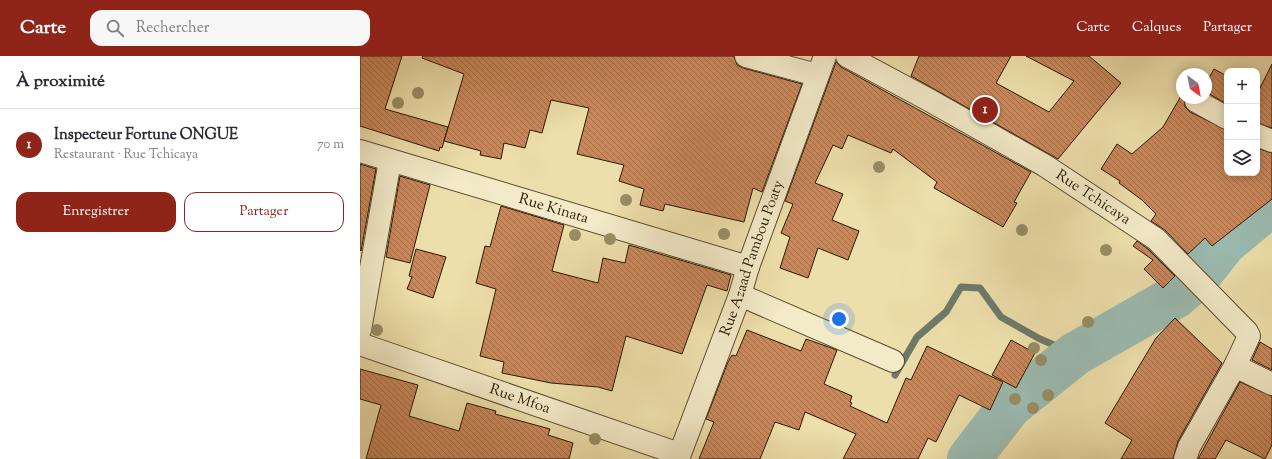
<!DOCTYPE html>
<html lang="fr">
<head>
<meta charset="utf-8">
<style>
  :root { --surface:#fff; --page:#f7f7f7; --text:#2b2b33; --muted:#7c7c81; --line:#e1e1e2; --accent:#8f2418 }
  body { margin:0; font-family:"Sorts Mill Goudy",serif; background:var(--page); color:var(--text) }
  .controls { position:absolute; right:12px; top:12px; display:grid; overflow:hidden; border-radius:8px; box-shadow:0 2px 10px #0003 }
  .controls button { width:36px; height:36px; display:grid; place-items:center; padding:0; border:0; border-bottom:1px solid var(--line); background:var(--surface); color:var(--text); font:20px sans-serif }
  .compass { position:absolute; left:816px; top:12px; width:36px; height:36px; border-radius:50%; background:var(--surface); box-shadow:0 2px 10px #0003; rotate:148deg }
  .you { position:absolute; left:479px; top:263px; width:14px; height:14px; margin:-10px; border:3px solid #fff; border-radius:50%; background:#1a73e8; box-shadow:0 0 0 6px #1a73e833 }
  .badge { display:grid; place-items:center; width:26px; height:26px; border-radius:50%; background:var(--accent); color:#fff; font-size:13px; font-weight:700 }
  .pin { position:absolute; translate:-50% -50%; border:2px solid #fff; box-shadow:0 1px 4px #0006 }
  .list { margin:0; padding:0; list-style:none }
  h2 { display:flex; justify-content:space-between; align-items:center; height:52px; margin:0; padding:0 16px; font-size:17px }
  h2 small { font-size:13px; font-weight:400; color:var(--muted) }
  .list li { display:grid; grid-template-columns:26px 1fr auto; gap:12px; align-items:center; box-sizing:border-box; height:72px; padding:0 16px; border-top:1px solid var(--line) }
  .list b { display:block; font-size:15px; white-space:nowrap }
  .list p { margin:0; font-size:13px; white-space:nowrap; color:var(--muted) }
  .list em { font-size:13px; font-style:normal; color:var(--muted) }
  .actions { display:flex; gap:8px; padding:12px 16px }
  .actions a { flex:1; padding:9px 0; border:1px solid var(--accent); border-radius:12px; text-align:center; font-size:14px; color:var(--accent) }
  .actions .main { background:var(--accent); color:#fff }
  .icon { flex:none; width:22px; height:22px; fill:none; stroke:currentColor; stroke-width:2; stroke-linecap:round; stroke-linejoin:round }
  .map { position:relative; flex:none; width:912px; height:403px; overflow:hidden }
  header { display:flex; align-items:center; gap:24px; box-sizing:border-box; height:56px; padding:0 20px; background:var(--accent); color:#fff }
  header strong { font-size:19px }
  nav { display:flex; gap:22px; margin-inline-start:auto; font-size:14px }
  .search { width:280px; height:36px; background:var(--page); display:flex; align-items:center; gap:10px; box-sizing:border-box; padding:0 14px; border-radius:12px; color:var(--muted); font-size:15px }
  main { display:flex }
  aside { flex:1; background:var(--surface) }
  .map>svg:first-child { display:block }
  .lines { fill:none; stroke-linecap:round; stroke-linejoin:round }
  .stream { stroke:#6d7a6b; stroke-width:7 }
  .river { stroke:#9bbbb1; stroke-width:44 }
  .building { fill:url(#building-back-hatch); stroke:#291901 }
  .minor-casing { stroke:#5a4a2c; stroke-width:24 }
  .minor { stroke:#f3eac8; stroke-width:22 }
  .tree { fill:#988e64 }
  .labels { text-anchor:middle; dominant-baseline:central; stroke-width:3; stroke-linejoin:round; paint-order:stroke }
  .street-label { font-size:15px; fill:#291901; stroke:#f3eac8 }
</style>
</head>
<body>
<header>
<strong>Carte</strong>
<div class="search"><svg class="icon" aria-label="search" viewBox="0 0 24 24"><circle cx="10" cy="10" r="6"/><path d="M15 15l6 6"/></svg>Rechercher</div>
<nav><a>Carte</a><a>Calques</a><a>Partager</a></nav>
</header>
<main>
<aside>
<h2>À proximité<small></small></h2>
<ul class="list">
<li><span class="badge">1</span><div><b>Inspecteur Fortune ONGUE</b><p>Restaurant · Rue Tchicaya</p></div><em>70 m</em></li>
</ul>
<div class="actions"><a class="main">Enregistrer</a><a>Partager</a></div>
</aside>
<div class="map">
<svg width="912" height="403" viewBox="0 0 912 403">
  <defs>
    <pattern id="building-back-hatch" width="6" height="6" patternUnits="userSpaceOnUse"><rect width="6" height="6" fill="#c9885c"/><path d="M-1 5l2 2M0 0l6 6M5-1l2 2" fill="none" stroke="#a36e4a"/></pattern>
  </defs>
  <rect width="100%" height="100%" fill="#eddfab"/>
  <filter id="stains"><feTurbulence type="fractalNoise" baseFrequency=".005" numOctaves="4"/><feColorMatrix values="0 0 0 0 .2 0 0 0 0 .09 0 0 0 0 .02 0 0 0 .5 -.17"/></filter>
  <radialGradient id="worn" r=".72"><stop offset=".6" stop-color="#630" stop-opacity="0"/><stop offset="1" stop-color="#630" stop-opacity=".3"/></radialGradient>
  <g class="lines">
    <!-- stream -->
    <polyline class="stream" points="535,319 557,281 586,256 601,231 620,232 641,261 680,283 715,298"/>
    <!-- river -->
    <g class="river">
      <polyline points="841,217 865,187 912,148"/>
      <polyline points="609,403 650,350 715,298 815,241 829,229"/>
    </g>
  </g>
  <!-- building -->
  <g class="building">
    <polygon points="0,0 42,0 25,53 88,71 82,92 80,91 79,95 0,70"/>
    <polygon points="63,0 374,0 377,9 383,12 442,28 402,136 393,132 384,166 305,148 303,155 280,149 284,133 259,125 264,109 217,98 229,52 191,44 182,77 170,74 165,92 144,87 141,103 120,99 121,95 84,85 104,18 62,2"/>
    <polygon points="559,0 651,0 636,27 689,56 714,25 666,0 729,0 761,27 698,103 551,20"/>
    <polygon points="476,6 481,11 671,116 654,146 657,147 643,171 574,132 577,126 533,93 531,97 488,79 482,93 473,89 455,127 483,138 472,164 499,175 488,204 458,192 448,222 420,212 430,181 421,177 433,148 425,145"/>
    <polygon points="912,8 912,72 897,67 897,38"/>
    <polygon points="854,13 867,20 867,48 846,36 846,27"/>
    <polygon points="821,40 824,42 825,51 830,56 867,74 867,117 897,117 897,92 912,97 912,143 852,190 845,182 828,198 805,174 791,165 796,158 782,144 759,127 760,125 741,113 757,88 772,98 803,71"/>
    <polygon points="0,108 16,113 1,195 0,194"/>
    <polygon points="40,120 70,129 50,207 26,201"/>
    <polygon points="141,150 204,169 192,215 238,227 243,202 265,207 269,189 371,219 367,235 347,229 322,298 266,280 252,335 238,331 191,327 142,317 144,306 120,300 136,233 116,227 125,190 130,191"/>
    <polygon points="777,185 788,193 815,220 803,232 784,213 793,204 773,190"/>
    <polygon points="56,193 86,201 73,242 47,233 52,221 49,220"/>
    <polygon points="815,262 862,307 818,385 813,403 761,403 772,384 745,367 796,282"/>
    <polygon points="387,274 441,295 446,283 477,294 464,328 492,340 490,346 492,347 490,350 527,367 546,322 551,324 567,290 643,326 630,354 599,339 576,386 568,382 558,403 483,403 496,378 445,356 439,374 415,366 400,403 339,403 354,366 346,363 368,306 372,299 376,300"/>
    <polygon points="651,284 675,297 656,332 632,319"/>
    <polygon points="900,286 912,293 912,314 892,304"/>
    <polygon points="0,313 58,329 49,360 99,375 107,347 136,355 135,358 190,373 188,379 213,387 209,403 6,403 21,349 0,343"/>
    <polygon points="880,326 912,340 912,389 905,403 866,384 855,403 838,403"/>
  </g>
  <g class="lines">
    <!-- minor casing -->
    <g class="minor-casing">
      <g id="minor">
        <polyline points="386,0 457,19"/>
        <path id="s1" d="M487,0L569,44L684,109L796,183L887,276L889,280L875,310L912,328"/>
        <polyline points="836,45 867,62"/>
        <polyline points="897,79 912,85"/>
        <path id="s2" d="M0,95L388,211"/>
        <polyline points="380,239 533,305"/>
        <polyline points="0,274 30,105"/>
        <path id="s3" d="M0,288L319,398"/>
        <path id="s4" d="M318,403L380,239L388,211L465,0"/>
        <polyline points="825,403 829,391 875,310"/>
      </g>
    </g>
    <!-- minor -->
    <use href="#minor" class="minor"/>
  </g>
  <!-- trees -->
  <g class="tree">
    <circle cx="58" cy="37" r="6"/>
    <circle cx="38" cy="47" r="6"/>
    <circle cx="519" cy="111" r="6"/>
    <circle cx="266" cy="144" r="6"/>
    <circle cx="662" cy="174" r="6"/>
    <circle cx="364" cy="178" r="6"/>
    <circle cx="215" cy="179" r="6"/>
    <circle cx="250" cy="183" r="6"/>
    <circle cx="746" cy="194" r="6"/>
    <circle cx="728" cy="266" r="6"/>
    <circle cx="17" cy="274" r="6"/>
    <circle cx="674" cy="292" r="6"/>
    <circle cx="681" cy="304" r="6"/>
    <circle cx="688" cy="339" r="6"/>
    <circle cx="655" cy="343" r="6"/>
    <circle cx="673" cy="352" r="6"/>
    <circle cx="235" cy="383" r="6"/>
  </g>
  <g class="labels">
    <!-- street labels -->
    <g class="street-label">
      <text stroke="none"><textPath href="#s1" startOffset="284">Rue Tchicaya</textPath></text>
      <text stroke="none"><textPath href="#s2" startOffset="202">Rue Kinata</textPath></text>
      <text stroke="none"><textPath href="#s4" startOffset="214">Rue Azaad Pambou Poaty</textPath></text>
      <text stroke="none"><textPath href="#s3" startOffset="169">Rue Mfoa</textPath></text>
    </g>
  </g>
  <rect width="100%" height="100%" filter="url(#stains)"/>
  <rect width="100%" height="100%" fill="url(#worn)"/>
</svg>
<div class="controls">
<button>+</button>
<button>−</button>
<button><svg class="icon" aria-label="layers" viewBox="0 0 24 24"><path d="M12 4l9 5-9 5-9-5zM3 14l9 5 9-5"/></svg></button>
</div>
<svg class="compass" viewBox="-18 -18 36 36"><path d="M0-13l5 13h-10z" fill="#e53935"/><path d="M0 13l5-13h-10z" fill="#7c7c81"/></svg>
<div class="you"></div>
<div class="pin badge" style="left:625px;top:54px">1</div>
</div>
</main>
</body>
</html>
